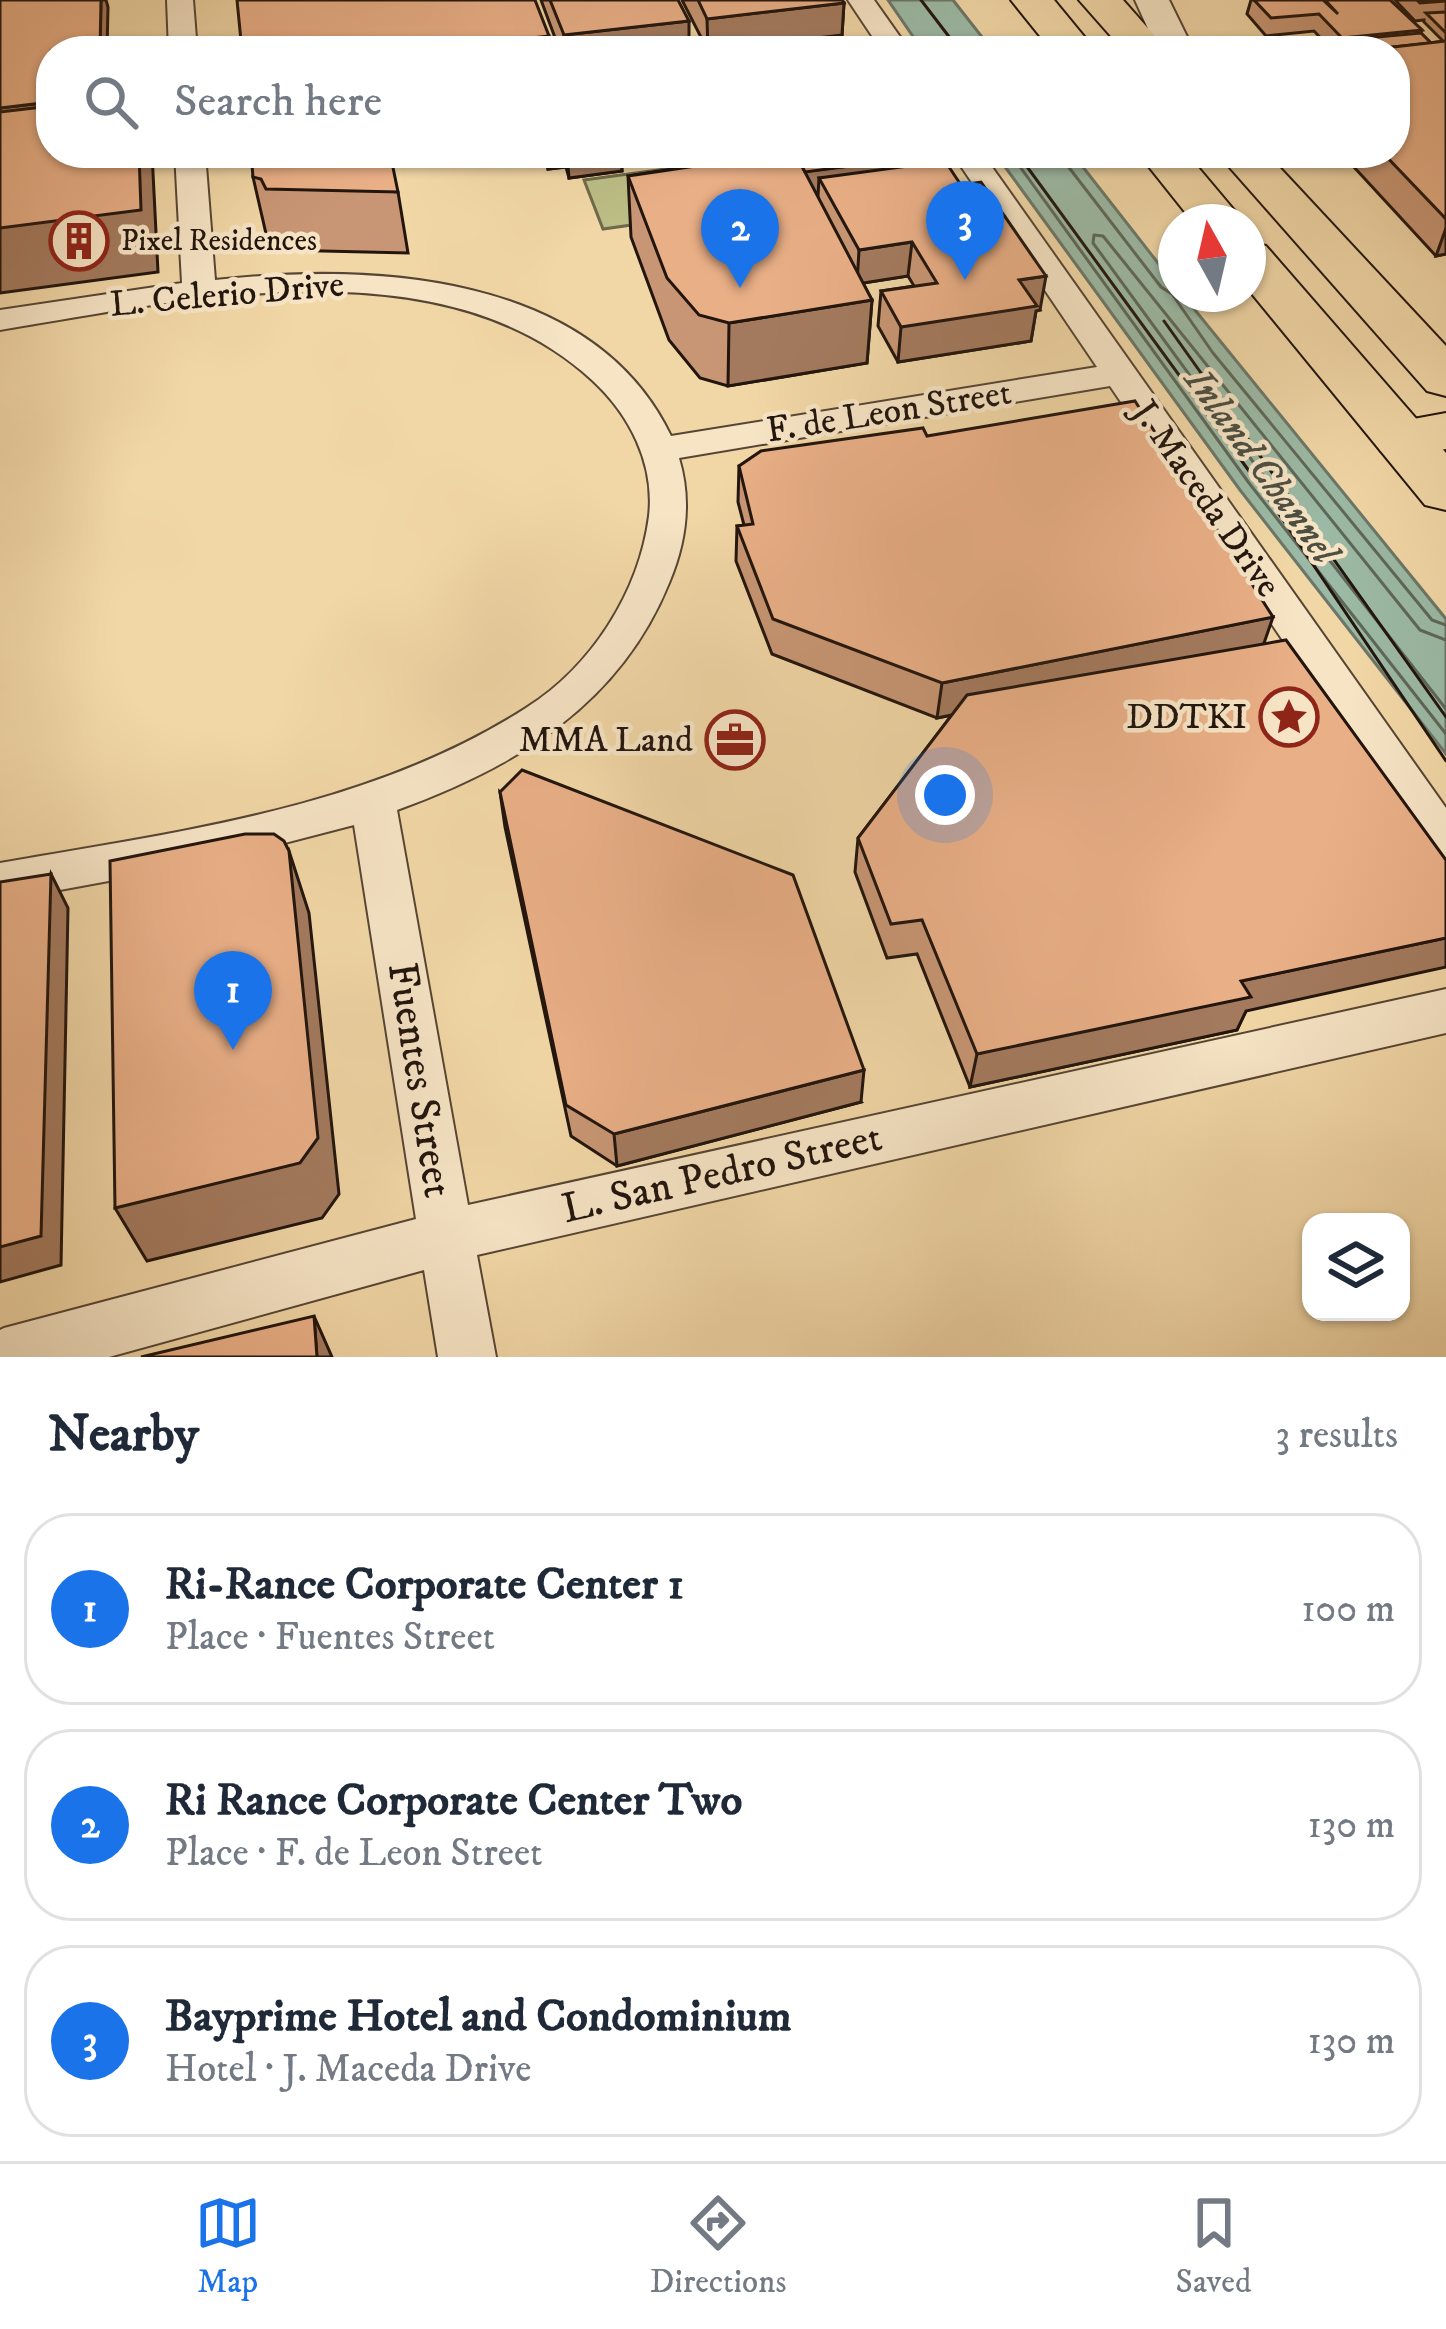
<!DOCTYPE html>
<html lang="en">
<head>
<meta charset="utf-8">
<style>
  :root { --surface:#fff; --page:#f2f2f3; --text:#1f2937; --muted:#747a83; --line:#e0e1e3; --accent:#1a73e8 }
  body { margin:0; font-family:"IM FELL DW Pica",serif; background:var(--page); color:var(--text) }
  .controls { position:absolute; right:36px; bottom:36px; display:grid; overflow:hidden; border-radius:24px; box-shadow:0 3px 9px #0004 }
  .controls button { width:108px; height:108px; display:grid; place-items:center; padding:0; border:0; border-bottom:3px solid var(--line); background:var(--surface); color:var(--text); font:60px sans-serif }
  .compass { position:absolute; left:1158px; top:204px; width:108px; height:108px; border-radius:50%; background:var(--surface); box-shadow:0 3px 9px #0004; rotate:352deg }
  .you { position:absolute; left:945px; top:795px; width:42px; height:42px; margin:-30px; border:9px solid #fff; border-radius:50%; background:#1a73e8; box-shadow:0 0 0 18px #1a73e833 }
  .badge { display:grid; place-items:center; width:78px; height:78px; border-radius:50%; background:var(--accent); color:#fff; font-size:39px; font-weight:700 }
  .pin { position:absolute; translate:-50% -99px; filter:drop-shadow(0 3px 6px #0008) }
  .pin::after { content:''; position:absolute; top:63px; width:42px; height:36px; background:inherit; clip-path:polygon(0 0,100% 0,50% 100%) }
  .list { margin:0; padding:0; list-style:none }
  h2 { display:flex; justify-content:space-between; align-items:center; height:156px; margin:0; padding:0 48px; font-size:51px }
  h2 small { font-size:39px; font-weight:400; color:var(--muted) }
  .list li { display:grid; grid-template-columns:78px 1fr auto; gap:36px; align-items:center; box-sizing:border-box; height:192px; margin:0 24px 24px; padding:0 24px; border:3px solid var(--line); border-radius:48px }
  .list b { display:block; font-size:45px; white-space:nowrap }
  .list p { margin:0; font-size:39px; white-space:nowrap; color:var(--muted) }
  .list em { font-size:39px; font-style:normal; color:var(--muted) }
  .icon { flex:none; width:66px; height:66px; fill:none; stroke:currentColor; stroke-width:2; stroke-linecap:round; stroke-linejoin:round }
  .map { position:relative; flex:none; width:1446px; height:1357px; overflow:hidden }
  .search { position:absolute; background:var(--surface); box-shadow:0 3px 9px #0004; left:36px; right:36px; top:36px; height:132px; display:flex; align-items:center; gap:30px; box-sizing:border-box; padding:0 42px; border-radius:48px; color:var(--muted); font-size:45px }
  .sheet { height:804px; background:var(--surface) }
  nav { display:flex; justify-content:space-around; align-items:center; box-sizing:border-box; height:168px; border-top:3px solid var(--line); background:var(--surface); font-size:33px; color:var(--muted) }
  nav a { display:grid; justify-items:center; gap:6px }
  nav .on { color:var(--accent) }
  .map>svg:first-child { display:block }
  .green { fill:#bbbe86; stroke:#6e6a4a; stroke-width:3 }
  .water { fill:#9bb9a4; stroke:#6b7768; stroke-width:3 }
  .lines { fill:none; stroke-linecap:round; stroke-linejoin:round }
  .shore { stroke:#5e6759; stroke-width:3 }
  .minor-casing { stroke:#564534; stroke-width:4 }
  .tertiary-casing { stroke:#564534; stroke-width:4 }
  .primary-casing { stroke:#22150e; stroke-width:4 }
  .trunk-casing { stroke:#22150e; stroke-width:4 }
  .minor { fill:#f6e4c5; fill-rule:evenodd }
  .tertiary { fill:#f6e4c5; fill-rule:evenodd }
  .primary { fill:#f1d6a6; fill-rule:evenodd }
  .trunk { fill:#f1d6a6; fill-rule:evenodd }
  .tram { stroke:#22150e; stroke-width:3 }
  .wall { fill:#c89674; stroke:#22150e; stroke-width:3 }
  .shaded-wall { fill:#a37a5e; stroke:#22150e; stroke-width:3 }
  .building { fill:#e9af87; stroke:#22150e; stroke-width:3 }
  .labels { text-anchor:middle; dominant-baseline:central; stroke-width:9; stroke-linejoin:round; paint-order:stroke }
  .far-poi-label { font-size:30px; fill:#22150e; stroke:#f6e4c5; text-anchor:start }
  .street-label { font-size:36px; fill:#22150e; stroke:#f6e4c5 }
  .poi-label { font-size:36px; fill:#22150e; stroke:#f6e4c5; text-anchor:end }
  .water-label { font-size:39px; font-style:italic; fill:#4c4e42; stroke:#f6e4c5 }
  .near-street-label { font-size:42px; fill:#22150e; stroke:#f6e4c5 }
</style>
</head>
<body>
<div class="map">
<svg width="1446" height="1357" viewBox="0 0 1446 1357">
  <rect width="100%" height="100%" fill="#f1d6a6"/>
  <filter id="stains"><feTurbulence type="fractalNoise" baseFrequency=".00167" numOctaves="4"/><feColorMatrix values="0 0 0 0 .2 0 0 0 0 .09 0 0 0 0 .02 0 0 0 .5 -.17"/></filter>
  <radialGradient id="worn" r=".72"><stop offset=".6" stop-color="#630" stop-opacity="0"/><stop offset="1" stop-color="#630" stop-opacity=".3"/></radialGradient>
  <!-- green -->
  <polygon class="green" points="761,156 787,203 603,229 584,180"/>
  <!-- water -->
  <g class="water">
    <polygon points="888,0 953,0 993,51 923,51"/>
    <polygon points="995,153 1072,153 1176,286 1176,294 1182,294 1446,619 1446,754 1240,490"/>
  </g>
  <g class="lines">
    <!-- shore -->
    <g class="shore">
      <polyline points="1010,153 1249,483 1446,734"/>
      <polyline points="1064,153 1067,165 1161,287 1172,294 1213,353 1432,620 1446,625"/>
      <polyline points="1446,640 1420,630 1103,236 1094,235 1093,243 1262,474 1446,709"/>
    </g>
    <!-- minor casing -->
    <g class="minor-casing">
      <g id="minor">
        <polygon points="167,0 193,0 197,51 169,51"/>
        <polygon points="848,0 874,0 910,51 882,51"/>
        <path d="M175,153H205L215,280C372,263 592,272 671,436L1097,367L952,153H982L1446,808V862L1430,857L1110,386L679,458C692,501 686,543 669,583C620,704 516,767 397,810L468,1205L1446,989V1033L477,1255L496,1357H438L424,1270L109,1357H0V1330L4,1328L416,1219L354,825L212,862L0,901V863C181,831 368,809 526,708C591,667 639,593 649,516C655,463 629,414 592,380C442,241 182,300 0,330V310L182,283Z"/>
      </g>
    </g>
    <!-- tertiary casing -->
    <g class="tertiary-casing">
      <polygon id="tertiary" points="1135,0 1169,0 1194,51 1158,51"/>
    </g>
    <!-- primary casing -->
    <g class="primary-casing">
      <polygon id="primary" points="1446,413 1446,449 1401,456 1381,451 1372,438 1381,425"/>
    </g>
    <!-- trunk casing -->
    <g class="trunk-casing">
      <g id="trunk">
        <polygon points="1011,0 1054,0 1096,51 1052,51"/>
        <polygon points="1079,0 1123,0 1168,51 1124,51"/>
        <polygon points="1138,153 1186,153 1244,222 1193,222"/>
        <polygon points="1217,153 1266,153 1446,346 1446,396 1427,391"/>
        <polygon points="1248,242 1266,246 1446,453 1446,510 1425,505 1248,289"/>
      </g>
    </g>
    <!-- minor -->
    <use href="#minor" class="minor"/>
    <!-- tertiary -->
    <use href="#tertiary" class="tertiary"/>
    <!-- primary -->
    <use href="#primary" class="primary"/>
    <!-- trunk -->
    <use href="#trunk" class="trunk"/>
    <!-- tram -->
    <g class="tram">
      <polyline points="921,0 960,51"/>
      <polyline points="1017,153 1260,486 1446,761"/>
      <polyline points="1164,321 1446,717"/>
    </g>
  </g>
  <!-- wall -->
  <g class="wall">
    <polygon points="541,0 678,0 689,51 560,51"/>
    <polygon points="682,0 842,0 844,3 842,35 708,51"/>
    <polygon points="1251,0 1390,0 1422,30 1421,33 1431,43 1443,41 1424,22 1424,20 1415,21 1395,0 1446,0 1446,254 1436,256 1341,153 1395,153 1395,51 1333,51 1314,31 1266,36 1247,14"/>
    <polygon points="543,153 621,153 622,171 569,178 566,167 548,169"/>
    <polygon points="775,153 925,153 926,163 1040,310 1036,311 1031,341 898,362 878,326 881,291 914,286 908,276 863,283 872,300 867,363 728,386 700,378 669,340 631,237 628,176"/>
    <polygon points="253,177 398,192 408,253 280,250 275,240 267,238"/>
    <polygon points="927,436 1264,644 1246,1011 1237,1030 970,1087 917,954 887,958 855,872 858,838 952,715 937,718 772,654 736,561 737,526 744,525 738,502 739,466"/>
    <polygon points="500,792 861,1102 617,1166 571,1136 505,827"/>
  </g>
  <!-- shaded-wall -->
  <g class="shaded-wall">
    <polygon points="101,0 106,0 108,7 107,51 100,51"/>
    <polygon points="844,3 842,35 708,51 707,19"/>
    <polygon points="689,21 689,51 565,51 564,35"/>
    <polygon points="549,36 550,51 422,51"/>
    <polygon points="51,102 51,129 0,135 0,108"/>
    <polygon points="139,153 152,153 158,272 0,293 0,228"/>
    <polygon points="547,153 565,153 566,167 548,169"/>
    <polygon points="567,153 621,153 622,171 569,178"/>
    <polygon points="927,156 924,182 819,178 818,196 800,172"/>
    <polygon points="1446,228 1446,254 1436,256"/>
    <polygon points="912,242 908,276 857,284 859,250"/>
    <polygon points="1046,276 1040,310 1036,311 1031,341 898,362 901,327 1019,280"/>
    <polygon points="872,300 867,363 728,386 729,323"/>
    <polygon points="1273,617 1261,652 937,718 942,683"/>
    <polygon points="289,851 309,913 339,1194 322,1218 147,1261 115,1208"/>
    <polygon points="51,874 68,908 61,1265 0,1282 0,1247"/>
    <polygon points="1446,938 1446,967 1246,1011 1237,1030 970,1087 977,1054 1241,981"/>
    <polygon points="864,1070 861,1102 617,1166 614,1134"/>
    <polygon points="314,1316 332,1357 317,1357"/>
  </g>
  <!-- building -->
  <g class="building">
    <polygon points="0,0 101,0 100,51 51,51 51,102 0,108"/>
    <polygon points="237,0 535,0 549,36 422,51 242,51"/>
    <polygon points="550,0 678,0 689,21 564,35"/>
    <polygon points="698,0 842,0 844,3 707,19"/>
    <polygon points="1254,0 1323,0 1338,14 1325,0 1390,0 1422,30 1342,38 1319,14 1271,18"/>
    <polygon points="1417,0 1446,0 1446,1 1420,3"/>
    <polygon points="1446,12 1446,33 1426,13"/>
    <polygon points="1421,33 1431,43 1355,51 1344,40"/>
    <polygon points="1446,41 1446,219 1383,153 1395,153 1395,51 1358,51"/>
    <polygon points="51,106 51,153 139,153 141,210 0,228 0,112"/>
    <polygon points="251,153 390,153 398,192 266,189 261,179 253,177"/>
    <polygon points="785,153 795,153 872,300 729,323 699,315 667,278 628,176"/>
    <polygon points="795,153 925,153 927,156 805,172"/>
    <polygon points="945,161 961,185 981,182 1046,276 1019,280 1037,306 901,327 881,291 937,283 912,242 859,250 819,178"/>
    <polygon points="1135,401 1273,617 942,683 773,619 737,526 753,524 739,466 761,451 923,428 927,436"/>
    <polygon points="1286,640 1446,860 1446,938 1241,981 1251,997 977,1054 922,920 891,924 858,838 967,695"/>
    <polygon points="522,770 793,875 864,1070 614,1134 566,1105 500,792"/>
    <polygon points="245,834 274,834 284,841 289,851 318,1138 300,1163 115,1208 110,861"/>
    <polygon points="51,874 41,1236 0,1247 0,882"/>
    <polygon points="314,1316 317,1357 141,1357"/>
  </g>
  <!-- icons -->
  <defs>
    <g id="building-ring" transform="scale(3)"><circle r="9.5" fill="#f6e4c5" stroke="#8f2418" stroke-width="1.5"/><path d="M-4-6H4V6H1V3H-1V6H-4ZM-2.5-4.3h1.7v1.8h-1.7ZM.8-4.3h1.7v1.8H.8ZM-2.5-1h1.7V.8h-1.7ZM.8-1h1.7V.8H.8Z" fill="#8f2418"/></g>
    <g id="sight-ring" transform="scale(3)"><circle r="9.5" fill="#f6e4c5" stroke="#8f2418" stroke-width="1.5"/><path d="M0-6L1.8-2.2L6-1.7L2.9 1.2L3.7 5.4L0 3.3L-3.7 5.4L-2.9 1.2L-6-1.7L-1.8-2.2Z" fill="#8f2418"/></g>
    <g id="office-ring" transform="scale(3)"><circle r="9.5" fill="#f6e4c5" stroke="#8f2418" stroke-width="1.5"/><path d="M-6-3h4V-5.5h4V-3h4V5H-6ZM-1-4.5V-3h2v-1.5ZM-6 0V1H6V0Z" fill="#8f2418"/></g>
  </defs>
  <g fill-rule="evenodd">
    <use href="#building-ring" x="79" y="241"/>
    <use href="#sight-ring" x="1289" y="717"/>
    <use href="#office-ring" x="735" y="740"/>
  </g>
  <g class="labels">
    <!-- far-poi labels -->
    <g class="far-poi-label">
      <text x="121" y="241">Pixel Residences</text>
    </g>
    <!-- street labels -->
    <g class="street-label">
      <text transform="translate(227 295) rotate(-5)">L. Celerio Drive</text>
      <text transform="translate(889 412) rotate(-9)">F. de Leon Street</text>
      <text transform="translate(1206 499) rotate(55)">J. Maceda Drive</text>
    </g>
    <!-- poi labels -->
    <g class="poi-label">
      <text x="1247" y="717">DDTKI</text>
      <text x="693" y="740">MMA Land</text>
    </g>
    <!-- water labels -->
    <g class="water-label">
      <text transform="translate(1261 466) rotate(54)">Inland Channel</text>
    </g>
    <!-- near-street labels -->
    <g class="near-street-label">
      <text transform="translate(419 1080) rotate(81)">Fuentes Street</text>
      <text transform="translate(722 1174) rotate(-13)">L. San Pedro Street</text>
    </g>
  </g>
  <rect width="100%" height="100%" filter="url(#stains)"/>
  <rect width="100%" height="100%" fill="url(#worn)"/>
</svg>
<div class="controls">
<button><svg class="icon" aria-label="layers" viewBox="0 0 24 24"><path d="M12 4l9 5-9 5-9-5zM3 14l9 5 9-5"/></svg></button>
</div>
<svg class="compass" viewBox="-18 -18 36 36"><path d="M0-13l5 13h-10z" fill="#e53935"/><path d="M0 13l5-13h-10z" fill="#747a83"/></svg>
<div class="you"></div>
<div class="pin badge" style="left:233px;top:1050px">1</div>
<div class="pin badge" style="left:740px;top:288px">2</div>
<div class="pin badge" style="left:965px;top:280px">3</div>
<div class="search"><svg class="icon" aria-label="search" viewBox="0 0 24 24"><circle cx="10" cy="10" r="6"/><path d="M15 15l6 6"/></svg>Search here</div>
</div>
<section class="sheet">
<h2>Nearby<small>3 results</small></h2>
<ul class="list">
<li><span class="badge">1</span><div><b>Ri-Rance Corporate Center 1</b><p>Place · Fuentes Street</p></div><em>100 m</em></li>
<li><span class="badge">2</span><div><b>Ri Rance Corporate Center Two</b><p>Place · F. de Leon Street</p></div><em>130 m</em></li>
<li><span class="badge">3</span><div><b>Bayprime Hotel and Condominium</b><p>Hotel · J. Maceda Drive</p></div><em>130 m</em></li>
</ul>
</section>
<nav>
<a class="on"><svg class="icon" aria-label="map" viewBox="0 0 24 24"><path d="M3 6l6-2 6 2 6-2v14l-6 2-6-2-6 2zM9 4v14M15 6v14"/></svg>Map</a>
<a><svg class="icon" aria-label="directions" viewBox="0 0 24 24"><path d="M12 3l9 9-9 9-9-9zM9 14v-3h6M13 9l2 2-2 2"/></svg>Directions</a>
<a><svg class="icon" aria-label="saved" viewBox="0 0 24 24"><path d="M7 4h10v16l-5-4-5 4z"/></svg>Saved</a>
</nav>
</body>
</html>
